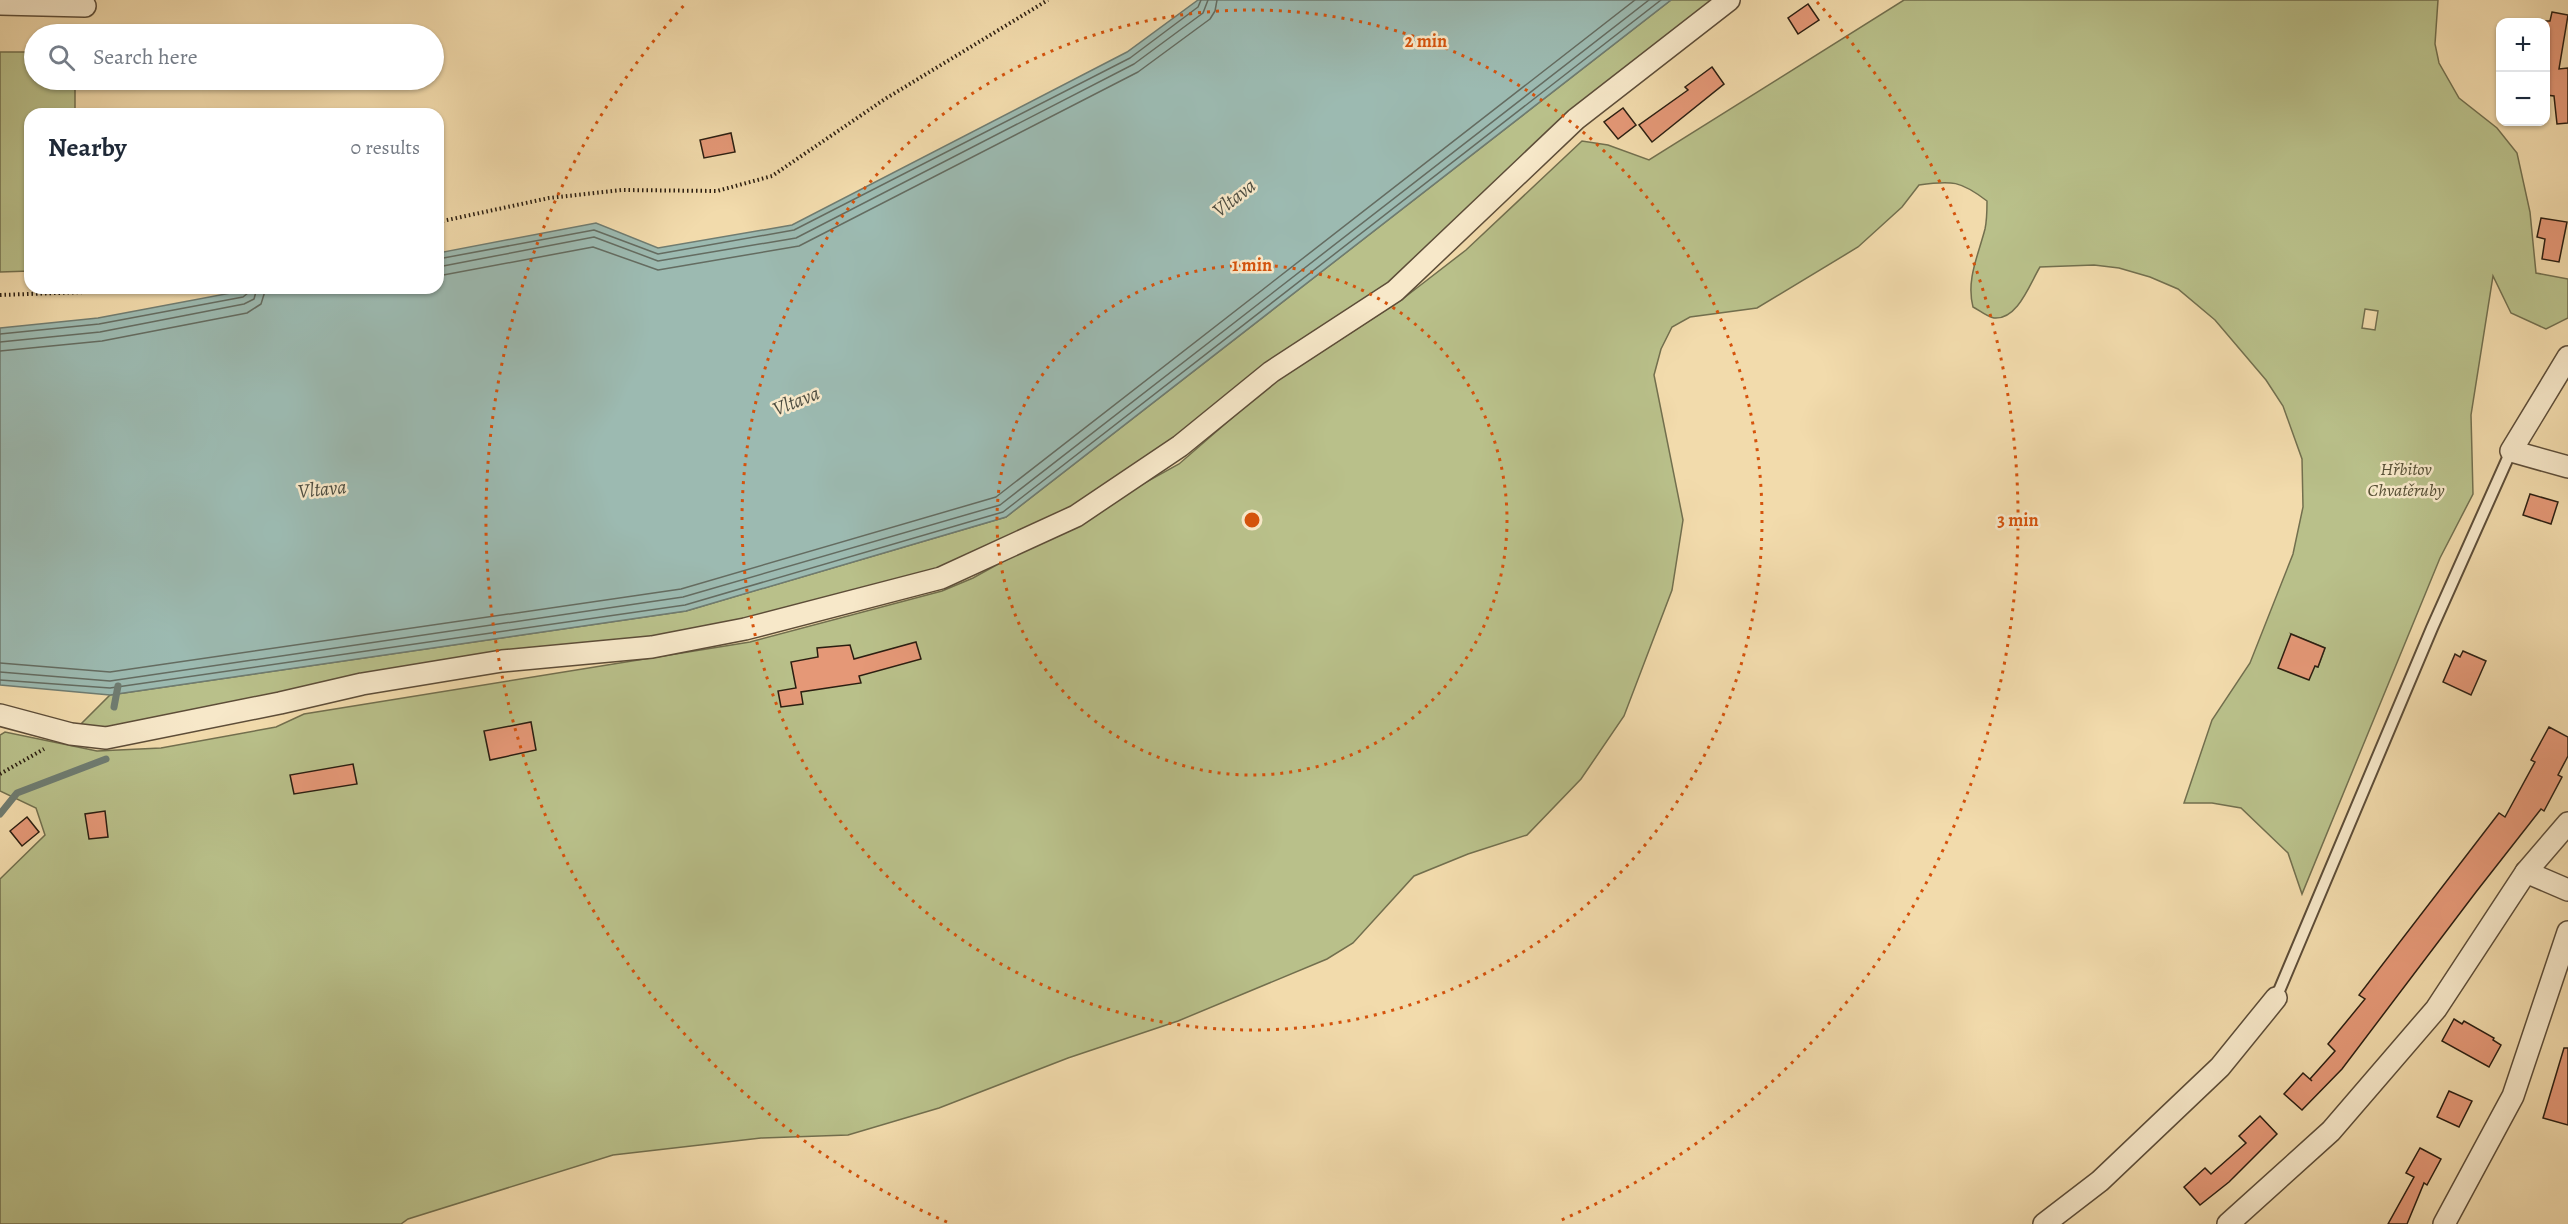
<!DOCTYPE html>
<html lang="en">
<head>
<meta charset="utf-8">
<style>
  :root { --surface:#fff; --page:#f6f6f7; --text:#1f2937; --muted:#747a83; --line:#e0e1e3 }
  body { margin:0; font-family:Alegreya,serif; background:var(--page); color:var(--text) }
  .controls { position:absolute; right:18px; top:18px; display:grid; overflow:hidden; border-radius:12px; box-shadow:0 2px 4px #0004 }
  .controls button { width:54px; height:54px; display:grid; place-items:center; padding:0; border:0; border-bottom:2px solid var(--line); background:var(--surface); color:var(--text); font:30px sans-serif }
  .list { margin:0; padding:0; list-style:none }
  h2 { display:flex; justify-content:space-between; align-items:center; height:78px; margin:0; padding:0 24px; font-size:26px }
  h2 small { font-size:20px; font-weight:400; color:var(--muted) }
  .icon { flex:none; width:33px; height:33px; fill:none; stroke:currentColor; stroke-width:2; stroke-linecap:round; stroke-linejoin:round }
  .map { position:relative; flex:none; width:2568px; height:1224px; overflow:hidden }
  .search { position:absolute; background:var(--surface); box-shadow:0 2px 4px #0004; left:24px; top:24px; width:420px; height:66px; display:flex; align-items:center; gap:15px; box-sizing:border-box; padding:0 21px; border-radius:33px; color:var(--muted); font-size:22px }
  .panel { position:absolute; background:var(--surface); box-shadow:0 2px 4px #0004; left:24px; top:108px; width:420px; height:186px; border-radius:18px }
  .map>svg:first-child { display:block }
  .green { fill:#b9c08a; stroke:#726f4e; stroke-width:1.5; fill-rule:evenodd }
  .water { fill:#9cbab1; stroke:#6f7c71; stroke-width:1.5 }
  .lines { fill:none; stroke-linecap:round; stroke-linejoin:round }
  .shore { stroke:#646c61; stroke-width:1.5 }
  .stream { stroke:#6f7c71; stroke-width:7 }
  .building { fill:#e59877; stroke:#2b1e11; stroke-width:1.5 }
  .lane-casing { stroke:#5d4d38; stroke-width:14 }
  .street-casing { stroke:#5d4d38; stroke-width:24 }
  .path { stroke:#2b1e11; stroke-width:4; stroke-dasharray:1.5 3; stroke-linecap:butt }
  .lane { stroke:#f7e8c9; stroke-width:10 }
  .street { stroke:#f7e8c9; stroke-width:21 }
  .ring { fill:none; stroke:#d5530c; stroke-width:3; stroke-dasharray:3 6 }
  .labels { text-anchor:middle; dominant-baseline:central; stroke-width:5; stroke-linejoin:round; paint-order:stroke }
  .park-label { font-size:18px; font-style:italic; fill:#564f35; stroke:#f7e8c9 }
  .water-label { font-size:20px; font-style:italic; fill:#4d4d41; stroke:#f7e8c9 }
  .centre { fill:#d5530c; stroke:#f7e8c9; stroke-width:3 }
  .ring-label { font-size:18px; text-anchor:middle; font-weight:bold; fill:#d5530c; stroke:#f7e8c9; stroke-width:5; stroke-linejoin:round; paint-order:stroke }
</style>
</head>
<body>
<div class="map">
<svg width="2568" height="1224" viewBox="0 0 2568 1224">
  <rect width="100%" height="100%" fill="#f2dbac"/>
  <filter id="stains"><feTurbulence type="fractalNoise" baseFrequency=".00333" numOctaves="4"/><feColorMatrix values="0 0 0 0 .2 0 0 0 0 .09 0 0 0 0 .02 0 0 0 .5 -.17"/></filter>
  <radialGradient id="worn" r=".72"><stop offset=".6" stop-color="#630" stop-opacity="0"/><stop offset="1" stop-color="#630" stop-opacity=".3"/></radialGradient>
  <!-- green -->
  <g class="green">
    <polygon points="1671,0 1729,0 1576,119 1395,291 1076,516 941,578 745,629 71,734 110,695 686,611 1006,517"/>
    <path d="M1904,0H2438L2435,44L2439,63L2459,98L2497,128L2517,153L2530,212L2536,273L2568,279V318L2546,329L2511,313L2493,276L2471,415L2473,494L2440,558L2302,894L2288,853L2241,808L2212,803H2184L2212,720L2250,663L2293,554L2303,507L2302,459L2283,406L2266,380L2215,320L2178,289L2150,277L2119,268L2094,265L2040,267C2030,283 2018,320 1994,318C1987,317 1979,310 1973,307C1966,280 1978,256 1985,229C1987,220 1987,210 1987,201C1961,181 1952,180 1919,185L1902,207L1858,247L1757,308L1690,317L1672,327L1661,349L1654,375L1683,520L1672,590L1624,716L1581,779L1527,835L1468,854L1414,876L1353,943L1327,959L1178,1021L1068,1058L939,1108L848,1135L761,1138L613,1155L408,1219L401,1224H0V879L45,835L36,808L0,791V735L5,732L97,751L161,748L276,727L304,714L750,642L942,591L973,578L1179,464L1270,385L1400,301L1466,250L1582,141L1608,145L1649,160ZM2365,309L2378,311L2375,330L2362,328ZM2291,634L2325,648L2318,667L2315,666Z"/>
    <polygon points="0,52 34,52 34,80 75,80 75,114 30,114 30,271 0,272"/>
  </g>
  <!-- water -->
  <polygon class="water" points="1198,0 1671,0 1006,517 686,611 110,695 0,685 0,328 98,318 257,288 438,288 438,253 596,223 658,248 792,225 1127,52"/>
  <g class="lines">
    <!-- shore -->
    <g class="shore">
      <polyline points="438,259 594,230 658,254 794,230 1130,58 1198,7 1201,0"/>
      <polyline points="438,267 594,237 658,261 796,238 1134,64 1203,13 1208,0"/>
      <polyline points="438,276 593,247 658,270 799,246 1138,72 1210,19 1215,11 1217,0"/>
      <polyline points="0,334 99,324 243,297 248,293 249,288"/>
      <polyline points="0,342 100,332 244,304 254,299 257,288"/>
      <polyline points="0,351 102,341 247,313 261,304 266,288"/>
      <polyline points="0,663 110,672 681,589 996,497 1635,0"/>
      <polyline points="0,672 110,681 683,597 1000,505 1649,0"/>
      <polyline points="0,680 110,688 685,605 1003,512 1661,0"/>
    </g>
    <!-- stream -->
    <g class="stream">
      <polyline points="114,707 118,686"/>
      <polyline points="0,814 17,793 106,759"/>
    </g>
  </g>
  <!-- building -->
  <g class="building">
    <polygon points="1808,4 1819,20 1798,34 1788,18"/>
    <polygon points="2552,12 2568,15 2559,69 2568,68 2568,123 2557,124 2554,96 2546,95 2546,21 2550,21"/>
    <polygon points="1712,67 1724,84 1652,142 1639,125 1688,90 1685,87"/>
    <polygon points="1623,108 1636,125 1618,139 1604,122"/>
    <polygon points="731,133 735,152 704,158 700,140"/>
    <polygon points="2541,218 2567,222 2559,262 2542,259 2545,239 2537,237"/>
    <polygon points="2530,494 2558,502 2551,524 2523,515"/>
    <polygon points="2291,634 2325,648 2318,667 2315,666 2309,680 2278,668"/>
    <polygon points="916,642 921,659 859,676 861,683 801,692 803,704 781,707 778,691 796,688 791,662 818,657 817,648 850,645 854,659"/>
    <polygon points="2463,651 2486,661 2471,695 2443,682 2455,654 2460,657"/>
    <polygon points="531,722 536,750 490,760 484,731"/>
    <polygon points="2549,727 2568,737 2568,756 2558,775 2562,777 2544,811 2541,809 2476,892 2342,1069 2302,1110 2284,1094 2303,1073 2312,1081 2310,1079 2335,1051 2328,1044 2365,999 2359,995 2499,813 2505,817 2535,762 2531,760"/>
    <polygon points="353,764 357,784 294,794 290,775"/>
    <polygon points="105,811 108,837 89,839 85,814"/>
    <polygon points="27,817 39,832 22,846 10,831"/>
    <polygon points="2454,1019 2462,1024 2464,1021 2494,1038 2493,1040 2501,1045 2489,1067 2442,1041"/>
    <polygon points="2564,1048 2568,1048 2568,1125 2543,1118"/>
    <polygon points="2449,1091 2472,1101 2459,1127 2437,1117"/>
    <polygon points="2260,1116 2277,1134 2229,1182 2200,1205 2184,1187 2205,1168 2211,1174 2246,1143 2239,1136"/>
    <polygon points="2420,1148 2441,1159 2427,1185 2424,1183 2407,1224 2388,1224 2414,1177 2406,1173"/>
  </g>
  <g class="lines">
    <!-- lane casing -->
    <g class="lane-casing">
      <polyline id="lane" points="2276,998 2432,628 2511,451"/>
    </g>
    <!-- street casing -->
    <g class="street-casing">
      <g id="street">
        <polyline points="0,4 85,6"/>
        <polyline points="2568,357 2511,451 2568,467"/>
        <polyline points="0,715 71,734 106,738 280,703 362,684 502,661 652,647 745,629 941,578 1076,516 1180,446 1271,372 1395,291 1576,119 1729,0"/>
        <polyline points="2526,872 2568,890"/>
        <polyline points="2044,1224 2100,1181 2220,1067 2276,998"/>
        <polyline points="2228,1224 2331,1131 2436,1009 2526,872 2568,823"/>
        <polyline points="2444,1224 2513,1096 2568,932"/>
      </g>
    </g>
    <!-- path -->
    <g class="path">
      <polyline points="438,222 549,198 622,190 717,191 772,176 885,99 1048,0"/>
      <polyline points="0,295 85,292 111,288"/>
      <polyline points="0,774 44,749"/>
    </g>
    <!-- lane -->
    <use href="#lane" class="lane"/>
    <!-- street -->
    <use href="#street" class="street"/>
  </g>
  <!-- distance rings -->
  <g class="ring">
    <circle cx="1252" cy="520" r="255"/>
    <circle cx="1252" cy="520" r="510"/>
    <path d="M947 1222A766 766 0 0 1 687 2M1817 2A766 766 0 0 1 1557 1222"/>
  </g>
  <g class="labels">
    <!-- park labels -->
    <g class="park-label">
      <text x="2406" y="469">Hřbitov<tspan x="2406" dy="21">Chvatěruby</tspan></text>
    </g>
    <!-- water labels -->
    <g class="water-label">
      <text transform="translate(1234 198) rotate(-38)">Vltava</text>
      <text transform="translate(796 401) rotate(-22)">Vltava</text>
      <text transform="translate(322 489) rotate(-6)">Vltava</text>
    </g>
  </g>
  <circle cx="1252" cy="520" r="9" class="centre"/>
  <g class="ring-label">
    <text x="1426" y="47">2 min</text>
    <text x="1252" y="271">1 min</text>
    <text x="2018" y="526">3 min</text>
  </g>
  <rect width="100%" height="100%" filter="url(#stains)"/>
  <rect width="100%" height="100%" fill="url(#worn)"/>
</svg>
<div class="controls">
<button>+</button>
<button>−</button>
</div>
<div class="search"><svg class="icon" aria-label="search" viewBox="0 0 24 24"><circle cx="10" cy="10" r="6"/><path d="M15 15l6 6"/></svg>Search here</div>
<section class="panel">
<h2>Nearby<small>0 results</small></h2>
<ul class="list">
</ul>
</section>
</div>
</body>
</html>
